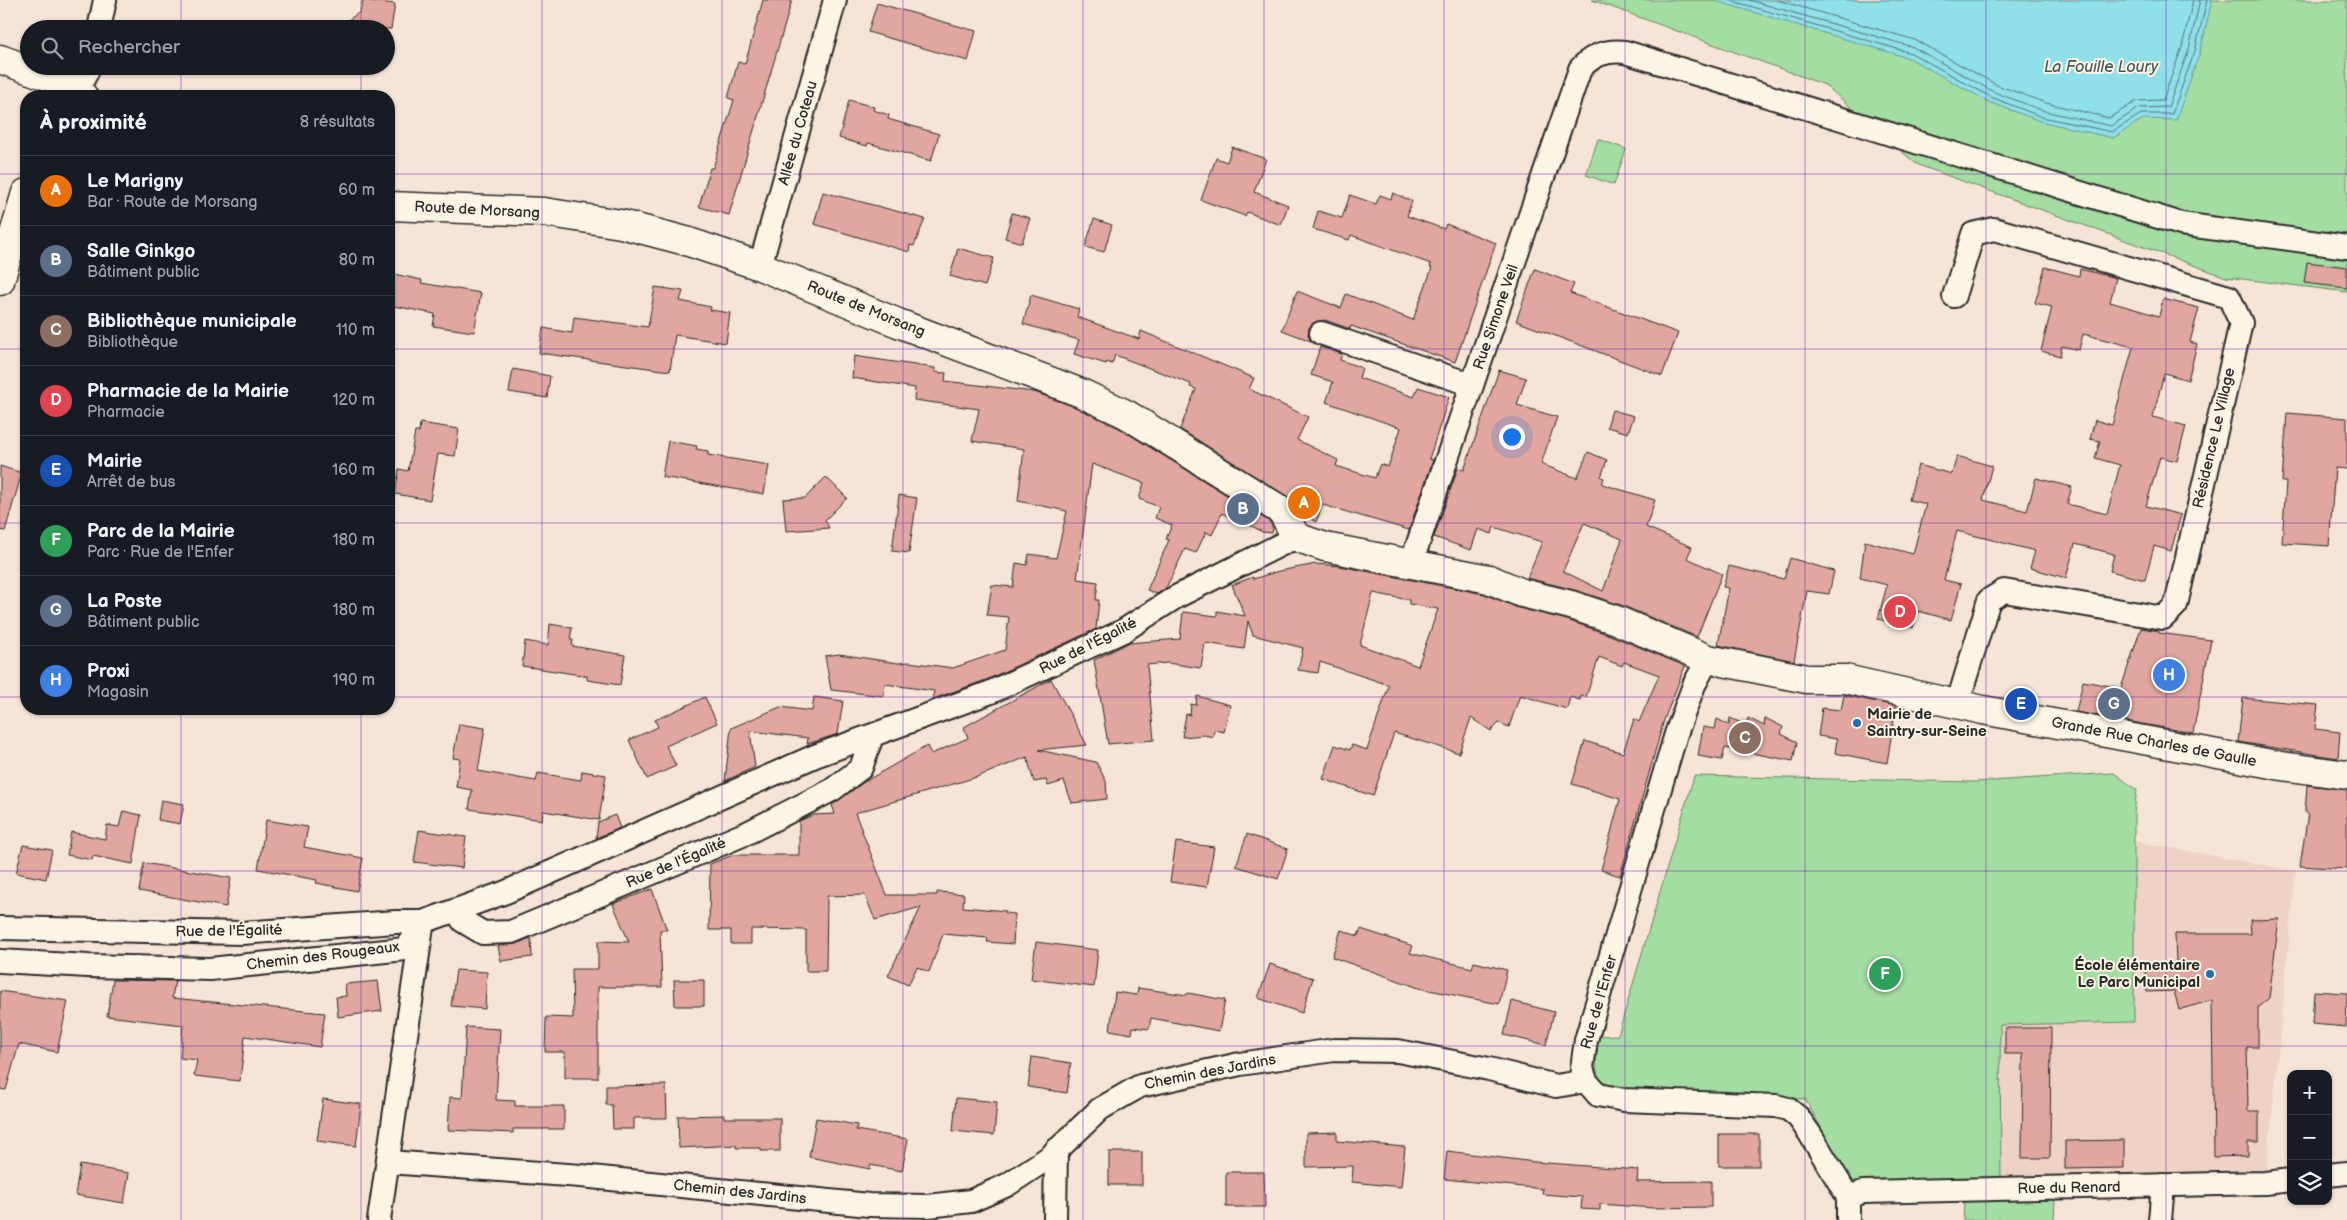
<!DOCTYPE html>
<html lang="fr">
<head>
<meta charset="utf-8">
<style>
  :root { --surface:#171b24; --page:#20242c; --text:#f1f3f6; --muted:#9ea1a6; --line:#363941; --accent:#7c3aed }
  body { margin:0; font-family:"Balsamiq Sans",sans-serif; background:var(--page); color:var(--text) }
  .controls { position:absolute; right:15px; bottom:15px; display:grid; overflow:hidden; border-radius:10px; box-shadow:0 1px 4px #0004 }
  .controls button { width:45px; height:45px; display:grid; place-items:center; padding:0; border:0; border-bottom:1px solid var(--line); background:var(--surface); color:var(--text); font:25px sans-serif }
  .you { position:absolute; left:1511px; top:436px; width:18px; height:18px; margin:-12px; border:4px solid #fff; border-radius:50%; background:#1a73e8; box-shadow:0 0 0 8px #1a73e833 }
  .badge { display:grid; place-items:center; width:32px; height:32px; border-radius:50%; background:var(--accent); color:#fff; font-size:16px; font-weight:700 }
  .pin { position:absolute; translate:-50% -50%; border:2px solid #fff; box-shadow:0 1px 5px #0006 }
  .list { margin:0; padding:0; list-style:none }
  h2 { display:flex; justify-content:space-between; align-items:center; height:65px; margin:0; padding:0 20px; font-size:21px }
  h2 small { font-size:16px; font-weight:400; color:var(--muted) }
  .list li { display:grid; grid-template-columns:32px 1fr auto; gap:15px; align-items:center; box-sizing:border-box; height:70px; padding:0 20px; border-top:1px solid var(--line) }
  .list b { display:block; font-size:19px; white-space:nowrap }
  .list p { margin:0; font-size:16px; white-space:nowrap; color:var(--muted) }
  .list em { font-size:16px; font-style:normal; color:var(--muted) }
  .icon { flex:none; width:28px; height:28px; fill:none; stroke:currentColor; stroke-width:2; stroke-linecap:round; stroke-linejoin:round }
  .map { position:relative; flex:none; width:2347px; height:1220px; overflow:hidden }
  .search { position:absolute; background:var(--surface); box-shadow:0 1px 4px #0004; left:20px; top:20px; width:375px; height:55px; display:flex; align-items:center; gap:12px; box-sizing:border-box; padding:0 18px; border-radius:28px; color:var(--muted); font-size:19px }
  .panel { position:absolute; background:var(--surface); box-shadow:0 1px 4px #0004; left:20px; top:90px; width:375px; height:625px; border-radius:20px }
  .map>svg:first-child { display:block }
</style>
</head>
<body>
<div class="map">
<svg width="2347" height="1220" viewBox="0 0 2347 1220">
  <rect width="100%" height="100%" fill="#f6e5d7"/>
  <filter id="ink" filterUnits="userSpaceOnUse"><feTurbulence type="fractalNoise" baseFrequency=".02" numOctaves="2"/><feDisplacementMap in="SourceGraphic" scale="10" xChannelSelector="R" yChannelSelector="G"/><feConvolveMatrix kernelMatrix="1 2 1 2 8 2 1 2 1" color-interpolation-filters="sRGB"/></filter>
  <g filter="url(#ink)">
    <polygon fill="#efd2c6" points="2134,841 2296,871 2266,1178 2001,1184 2000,1024 2134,1022"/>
    <g fill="#a3dda1" stroke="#678466">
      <polygon points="1592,0 2347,0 2347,292 2226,277 1921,166 1915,163 1825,85"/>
      <polygon points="1598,139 1626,149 1614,185 1586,175"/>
      <path d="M2114 773 2137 790 2134 813V1022L2000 1025 2001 1184 1853 1185 1805 1099 1631 1093C1591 1082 1594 1074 1599 1036L1618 1035 1694 776 1975 782Z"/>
      <polygon points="2055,1200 2054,1220 1963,1220 1964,1201"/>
    </g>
    <polygon fill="#8fe0e8" stroke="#67989c" points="1712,0 2212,0 2200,52 2176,120 2143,119 2113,138 2040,121 1989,102 1909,58"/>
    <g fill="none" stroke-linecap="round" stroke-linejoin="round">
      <g stroke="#537377" stroke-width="1">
        <polyline points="1729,0 1911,53 1991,97 2042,117 2112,132 2141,114 2172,114 2195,51 2207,0"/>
        <polyline points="1749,0 1913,47 1994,92 2044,111 2111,126 2139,108 2168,107 2189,49 2200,0"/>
        <polyline points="1777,0 1915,40 1997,85 2046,103 2109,118 2137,101 2163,100 2182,47 2193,0"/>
      </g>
    </g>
    <g fill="#e0a69f" stroke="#2b2b2b" fill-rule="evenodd">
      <polygon points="363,0 395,4 391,29 335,29 360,12"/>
      <polygon points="763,0 792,0 729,215 699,207 710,168 713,168 734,100 728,98 738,62 745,64"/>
      <polygon points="877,3 976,31 968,61 868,32"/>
      <polygon points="849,100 874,107 873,110 889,115 888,119 939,134 931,161 868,143 867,146 839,138"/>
      <polygon points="1232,147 1266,159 1254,192 1288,205 1281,225 1247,212 1245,216 1201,200 1216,158 1227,162"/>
      <polygon points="823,192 881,207 925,219 914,246 910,245 909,252 814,224"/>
      <polygon points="1393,193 1412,201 1407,216 1444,229 1446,224 1496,243 1455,362 1351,326 1350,329 1325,320 1313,323 1309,328 1308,335 1311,341 1282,330 1297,291 1341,308 1346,294 1413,320 1432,268 1430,267 1431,264 1351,235 1349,240 1313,229 1318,211 1342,218 1350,195 1376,204 1380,195 1391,199"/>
      <polygon points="1012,213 1030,218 1022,243 1005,238"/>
      <polygon points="1094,219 1112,225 1104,252 1085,247"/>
      <polygon points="958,248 994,258 985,286 950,276"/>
      <polygon points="2307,262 2347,267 2347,288 2304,283"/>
      <polygon points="2045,267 2079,276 2080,269 2116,278 2110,302 2159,316 2163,299 2199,308 2190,342 2197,344 2188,380 2164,373 2153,417 2186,426 2177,461 2160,457 2146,506 2181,515 2171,551 2154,546 2145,580 2110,571 2114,554 2075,544 2066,578 2030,568 2035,551 1957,531 1944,580 1961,584 1951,620 1918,611 1913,628 1878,619 1887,585 1860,578 1865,541 1913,554 1926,504 1909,500 1918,465 1952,474 1957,456 1992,466 1983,500 2027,511 2036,478 2072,487 2067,504 2107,514 2120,465 2095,458 2100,441 2090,439 2095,420 2112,425 2133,347 2083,334 2079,350 2062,346 2060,356 2041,351 2052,307 2035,303"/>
      <polygon points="1535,269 1574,284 1570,293 1678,333 1662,376 1516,321"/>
      <polygon points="389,273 422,280 421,283 481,293 474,332 433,326 435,314 389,305"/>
      <polygon points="655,287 683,291 680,301 711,307 710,310 730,313 726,343 675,335 670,371 539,353 543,328 572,333 574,317 648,327"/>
      <polygon points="1031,295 1079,309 1077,317 1139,339 1141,331 1254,378 1249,389 1308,417 1297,440 1338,460 1336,466 1375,478 1380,464 1388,467 1401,428 1326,402 1333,382 1311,375 1320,347 1342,354 1340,360 1362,368 1359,378 1414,397 1418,387 1449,397 1429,459 1433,460 1409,530 1323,505 1316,522 1301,513 1290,498 1180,429 1196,389 1190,387 1191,384 1115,355 1112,364 1107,362 1106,364 1074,354 1079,340 1023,324"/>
      <polygon points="854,356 935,368 935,372 946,373 945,381 1034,392 1075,407 1119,428 1270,522 1273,528 1272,533 1262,532 1238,518 1236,521 1222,513 1212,535 1206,532 1196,553 1185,549 1166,588 1157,594 1147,590 1169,540 1166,539 1172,525 1155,518 1159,507 1139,499 1144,483 1092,464 1077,579 1098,582 1096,600 1099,600 1096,629 986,680 933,699 934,691 885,684 884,696 831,690 825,656 839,654 898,663 909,662 953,668 1005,650 1009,617 987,615 992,585 1013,587 1016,563 1027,565 1029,554 1056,558 1067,511 1018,501 1024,449 972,441 979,409 914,400 915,388 852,378"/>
      <polygon points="513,369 550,376 547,398 509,392"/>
      <path d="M1499 370 1526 378 1517 405 1557 417 1541 464 1577 478 1588 452 1607 460 1601 477 1604 478 1602 484 1655 500 1646 527 1692 547 1687 558 1722 574 1697 637 1621 605 1575 590 1527 578 1542 542 1494 527 1492 534 1478 529 1471 550 1434 537 1458 468 1464 470ZM1584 523 1622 539 1603 591 1563 571Z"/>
      <polygon points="1612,410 1634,416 1628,433 1607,427"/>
      <polygon points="2287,413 2347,418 2347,469 2335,468 2329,546 2282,543 2286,482 2282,482"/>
      <polygon points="420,423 459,429 455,456 438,454 430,500 395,494 399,469 408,471 415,432 419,432"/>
      <polygon points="668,441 697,446 696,449 708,451 708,455 769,465 764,494 662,477"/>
      <polygon points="0,466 22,473 5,531 0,530"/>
      <polygon points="826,477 847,498 825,520 829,528 786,531 783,499 805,498"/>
      <polygon points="899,495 917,498 909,553 892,551"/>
      <polygon points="1790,558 1834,571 1829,594 1807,591 1794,661 1718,645 1729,588 1723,587 1729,566 1784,579"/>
      <path d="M1316 564 1339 566 1484 594 1518 608 1567 620 1610 635 1685 666 1664 720 1620 876 1601 870 1620 799 1572 784 1585 741 1623 753 1634 719 1639 722 1659 675 1624 662 1622 666 1599 657 1586 697 1581 696 1580 700 1570 697 1567 709 1520 695 1509 727 1499 723 1491 731 1471 718 1459 753 1394 733 1373 796 1323 779 1335 745 1350 750 1352 745 1367 750 1389 685 1320 662 1318 673 1298 670 1303 648 1253 635 1248 621 1244 649 1205 643 1201 668 1167 663 1147 665 1154 740 1108 744 1094 660 1128 643 1180 639 1183 612 1217 616V611L1245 616 1232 585 1253 577V579L1279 571ZM1373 593 1409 600V604L1438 609 1418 666 1360 645Z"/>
      <polygon points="550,624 572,628 570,640 573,640 572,646 625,655 620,685 587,680 587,676 522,666 525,641 548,645"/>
      <polygon points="2141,628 2159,631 2159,633 2211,640 2193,733 2076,712 2083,681 2121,688"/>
      <polygon points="1051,679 1087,745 1038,750 1096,762 1106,781 1107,799 1072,803 1064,781 1048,786 1046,780 1034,782 1027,757 977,777 855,813 887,895 937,895 937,892 964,894 963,907 1006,911 1005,913 1015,914 1013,944 987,942 988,938 943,934 929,972 917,967 908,985 888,976 921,907 875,920 865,895 827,896 826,971 806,971 806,930 751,929 751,944 731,944 731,930 709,930 710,864 733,855 799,855 799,821 813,815 835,814 832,805 864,782 927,746 931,754 968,738 964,727"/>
      <polygon points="1844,695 1896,706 1887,763 1835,753 1837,739 1818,736 1822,708 1841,710"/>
      <polygon points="1197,696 1230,705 1224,732 1214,730 1213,737 1204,735 1182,737 1186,714 1190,715 1191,704 1196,705"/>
      <polygon points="705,697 717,723 666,746 676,766 647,779 629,740 658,727 655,720"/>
      <polygon points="814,697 843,701 838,734 807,744 808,738 750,731 755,767 725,781 731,728 780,707 812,711"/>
      <polygon points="2243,698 2318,705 2315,729 2340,732 2338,758 2238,742"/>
      <polygon points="1730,718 1746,725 1748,718 1764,726 1765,718 1783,727 1781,734 1797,742 1793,761 1725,748 1722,760 1698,756 1703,727 1715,729 1717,719 1729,725"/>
      <polygon points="459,724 485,728 478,771 536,781 538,773 581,780 582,771 606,775 599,820 543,811 542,820 469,809 472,790 456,787 460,759 453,758"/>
      <polygon points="2307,785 2347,790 2347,869 2300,866 2308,813 2305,812"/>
      <polygon points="161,800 184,804 180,824 158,820"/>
      <polygon points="123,811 141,815 133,864 93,856 92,860 67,855 71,832 105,839 107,825 119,827"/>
      <polygon points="615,815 620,828 596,838 598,822"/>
      <polygon points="266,820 308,827 304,847 363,858 357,891 316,883 317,880 258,869"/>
      <polygon points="419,830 466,837 462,868 414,862"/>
      <polygon points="1247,834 1288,849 1278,879 1236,866"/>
      <polygon points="1176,842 1214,847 1207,887 1170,882"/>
      <polygon points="23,845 52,850 46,879 16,873"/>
      <polygon points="144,863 231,878 226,907 139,891"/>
      <polygon points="652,889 667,930 660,930 662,987 598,987 598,1078 565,1078 565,1052 545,1052 546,1017 573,1018 572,969 598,969 598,941 629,942 613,904"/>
      <polygon points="2279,919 2269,998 2258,1007 2258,1047 2247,1047 2248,1111 2259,1111 2259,1142 2248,1142 2248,1156 2214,1157 2212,1000 2179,1010 2174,991 2146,992 2145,963 2176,963 2175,934 2251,934 2250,920"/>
      <polygon points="1361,929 1413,946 1410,953 1472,968 1474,962 1507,970 1499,1004 1419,988 1332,957 1341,930 1358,936"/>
      <polygon points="531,938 532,957 501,961 498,946 516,944"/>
      <polygon points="1036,942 1098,950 1094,987 1031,979"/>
      <polygon points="1270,964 1313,978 1302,1013 1258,998"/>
      <polygon points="456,970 487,972 485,1009 451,1006"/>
      <polygon points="113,980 175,981 172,998 325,1013 320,1047 245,1036 240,1081 194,1076 197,1060 180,1058 183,1025 107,1016"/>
      <polygon points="674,980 704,980 704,1006 675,1006"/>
      <polygon points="378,981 382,1011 338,1017 336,997 346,996 345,984"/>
      <polygon points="1138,988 1187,995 1188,993 1225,1000 1219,1031 1151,1018 1149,1029 1133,1027 1132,1034 1110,1030 1115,992 1137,995"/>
      <polygon points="0,991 68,1001 57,1052 19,1044 6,1090 0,1089"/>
      <polygon points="2314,991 2347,993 2346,1027 2312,1024"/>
      <polygon points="1512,1001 1554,1012 1546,1045 1504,1035"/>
      <polygon points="466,1027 500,1029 496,1100 515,1101 515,1106 564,1106 564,1129 513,1129 513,1133 448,1130 450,1097 462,1098"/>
      <polygon points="2005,1028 2051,1028 2050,1158 2022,1158 2023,1054 2005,1054"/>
      <polygon points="1032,1057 1071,1063 1067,1093 1028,1087"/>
      <polygon points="666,1085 667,1118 634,1118 634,1129 613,1129 612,1105 606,1105 606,1086"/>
      <polygon points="956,1098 997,1102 994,1135 953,1131"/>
      <polygon points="323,1099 361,1104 356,1146 317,1141"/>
      <polygon points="724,1115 724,1118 780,1118 780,1151 761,1151 761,1148 736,1148 736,1145 679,1148 678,1116"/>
      <polygon points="816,1118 857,1125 856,1130 908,1139 902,1171 870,1165 870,1169 809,1157"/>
      <polygon points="1337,1132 1337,1141 1405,1147 1401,1187 1352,1182 1353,1166 1306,1167 1306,1133"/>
      <rect x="1719" y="1134" width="40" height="32"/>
      <polygon points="2124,1140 2124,1168 2065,1169 2065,1141"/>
      <polygon points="1447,1151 1535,1162 1638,1170 1637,1182 1711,1181 1711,1207 1653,1208 1600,1204 1600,1210 1581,1209 1582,1197 1542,1194 1543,1189 1444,1179"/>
      <rect x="1109" y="1152" width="33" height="33"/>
      <polygon points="80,1165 129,1173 124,1203 75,1195"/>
      <polygon points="1226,1172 1264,1172 1265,1207 1226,1207"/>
    </g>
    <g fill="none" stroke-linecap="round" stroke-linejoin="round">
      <g stroke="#2b2b2b" stroke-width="26">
        <g id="street">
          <polyline points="99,29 105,0"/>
          <polyline points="76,93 90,66"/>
          <polyline points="760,266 835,0"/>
          <polyline points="1954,296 1973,234 1994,229 2229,297 2241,323 2176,605 2163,618 2004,591 1989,600 1961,692 1960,705"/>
          <polyline points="1321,333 1472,385"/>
          <path d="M1411 564 1580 69C1592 55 1606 50 1625 52L2181 224 2347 247"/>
          <polyline points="1708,659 1694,685 1676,734 1586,1040 1582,1068 1586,1081 1598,1095 1624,1100 1776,1106 1788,1109 1798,1117 1810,1134 1848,1197 1848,1220"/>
          <polyline points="456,910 463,921 483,933 511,932 645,876 747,833 832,790 861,768 872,736"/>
          <polyline points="0,928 242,933 396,922 423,922 506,892 815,756 991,692 1123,631 1176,597 1296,537"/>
          <polyline points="0,961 88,966 210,969 405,949 423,922"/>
          <polyline points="388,1162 581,1176 869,1205 928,1206 971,1201 1007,1185 1051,1156 1100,1109 1140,1086 1240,1064 1334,1050 1398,1051 1489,1069 1556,1086 1586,1081"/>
          <polyline points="2328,1175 2347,1173"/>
          <polyline points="1848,1197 1863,1192 2265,1183 2291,1180"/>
          <polyline points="379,1220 422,927"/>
          <polyline points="1055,1220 1056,1150"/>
          <polyline points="2160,1220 2163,1185"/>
        </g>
      </g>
      <g stroke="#2b2b2b" stroke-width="31">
        <g id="secondary">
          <polyline points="0,59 58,80 83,96"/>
          <polyline points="389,206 544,212 621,224 686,241 760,266 898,323 1081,393 1126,414 1282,511 1296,537 1325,547 1489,579 1522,593 1571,605 1616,620 1708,659 1807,679 1845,679 1983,710 2282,766 2347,775"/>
          <polyline points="0,281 26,193"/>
        </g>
      </g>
      <use href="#street" stroke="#fcf5e5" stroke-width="22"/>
      <use href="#secondary" stroke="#fcf5e5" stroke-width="28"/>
    </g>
  </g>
  <path fill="none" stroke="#7b2cbf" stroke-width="1" stroke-opacity="0.55" d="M181 0V29M361 0V29M542 0V1220M722 0V1220M903 0V1220M1083 0V1220M1264 0V1220M1444 0V1220M1625 0V1220M1805 0V1220M1986 0V1220M2166 0V1220M181 66V96M361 66V96M0 174H26M389 174H2347M0 349H26M389 349H2347M0 523H26M389 523H2347M0 697H26M389 697H2347M181 709V1220M361 709V1220M0 871H2347M0 1046H2347"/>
  <g fill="#1f6fb2" stroke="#fcf5e5" stroke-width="2">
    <circle cx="1857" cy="723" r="5"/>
    <circle cx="2210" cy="974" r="5"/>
  </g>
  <g text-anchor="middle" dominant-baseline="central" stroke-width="4" stroke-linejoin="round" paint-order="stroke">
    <g font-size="15" fill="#2b2b2b" stroke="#fcf5e5">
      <text transform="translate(798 133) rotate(-74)">Allée du Coteau</text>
      <text transform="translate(477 210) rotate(3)">Route de Morsang</text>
      <text transform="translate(866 309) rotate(22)">Route de Morsang</text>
      <text transform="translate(1496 317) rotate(-71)">Rue Simone Veil</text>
      <text transform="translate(2214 438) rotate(-77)">Résidence Le Village</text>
      <text transform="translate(1088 646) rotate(-27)">Rue de l'Égalité</text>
      <text transform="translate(2154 742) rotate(11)">Grande Rue Charles de Gaulle</text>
      <text transform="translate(676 863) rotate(-23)">Rue de l'Égalité</text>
      <text transform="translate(229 931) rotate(-1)">Rue de l'Égalité</text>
      <text transform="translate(323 956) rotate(-7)">Chemin des Rougeaux</text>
      <text transform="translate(1599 1002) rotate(-74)">Rue de l'Enfer</text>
      <text transform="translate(1210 1072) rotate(-11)">Chemin des Jardins</text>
      <text transform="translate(2069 1188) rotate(-1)">Rue du Renard</text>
      <text transform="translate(740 1192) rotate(6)">Chemin des Jardins</text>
    </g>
    <g font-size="15" font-weight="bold" fill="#2b2b2b" stroke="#fcf5e5" text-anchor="start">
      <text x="1867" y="714">Mairie de<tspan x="1867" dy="17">Saintry-sur-Seine</tspan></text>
      <text x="2200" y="965" text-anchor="end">École élémentaire<tspan x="2200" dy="17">Le Parc Municipal</tspan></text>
    </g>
    <g font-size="16" font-style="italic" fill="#44585a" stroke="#fcf5e5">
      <text x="2101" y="67">La Fouille Loury</text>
    </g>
  </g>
</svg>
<div class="controls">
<button>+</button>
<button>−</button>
<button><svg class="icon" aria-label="layers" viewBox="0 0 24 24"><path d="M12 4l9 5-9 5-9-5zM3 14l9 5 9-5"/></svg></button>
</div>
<div class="you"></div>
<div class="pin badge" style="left:1304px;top:503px;background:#e8710a">A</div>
<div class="pin badge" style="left:1243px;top:509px;background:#5c6f8a">B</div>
<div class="pin badge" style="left:1745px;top:738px;background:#8d6e63">C</div>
<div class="pin badge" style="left:1900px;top:612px;background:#e0444e">D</div>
<div class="pin badge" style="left:2021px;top:704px;background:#1a4fb4">E</div>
<div class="pin badge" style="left:1885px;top:974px;background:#2e9e5b">F</div>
<div class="pin badge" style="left:2114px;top:704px;background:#5c6f8a">G</div>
<div class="pin badge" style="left:2169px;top:675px;background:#3f7fe0">H</div>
<div class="search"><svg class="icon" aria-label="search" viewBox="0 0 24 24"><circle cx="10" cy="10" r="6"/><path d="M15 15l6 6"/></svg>Rechercher</div>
<section class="panel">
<h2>À proximité<small>8 résultats</small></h2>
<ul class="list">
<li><span class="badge" style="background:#e8710a">A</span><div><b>Le Marigny</b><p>Bar · Route de Morsang</p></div><em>60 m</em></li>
<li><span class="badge" style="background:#5c6f8a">B</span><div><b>Salle Ginkgo</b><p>Bâtiment public</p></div><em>80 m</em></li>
<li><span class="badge" style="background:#8d6e63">C</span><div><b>Bibliothèque municipale</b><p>Bibliothèque</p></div><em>110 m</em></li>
<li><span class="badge" style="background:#e0444e">D</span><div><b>Pharmacie de la Mairie</b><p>Pharmacie</p></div><em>120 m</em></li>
<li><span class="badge" style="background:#1a4fb4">E</span><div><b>Mairie</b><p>Arrêt de bus</p></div><em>160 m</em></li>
<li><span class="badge" style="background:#2e9e5b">F</span><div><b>Parc de la Mairie</b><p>Parc · Rue de l'Enfer</p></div><em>180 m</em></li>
<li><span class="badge" style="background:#5c6f8a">G</span><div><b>La Poste</b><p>Bâtiment public</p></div><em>180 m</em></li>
<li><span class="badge" style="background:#3f7fe0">H</span><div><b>Proxi</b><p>Magasin</p></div><em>190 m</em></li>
</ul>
</section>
</div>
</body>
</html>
